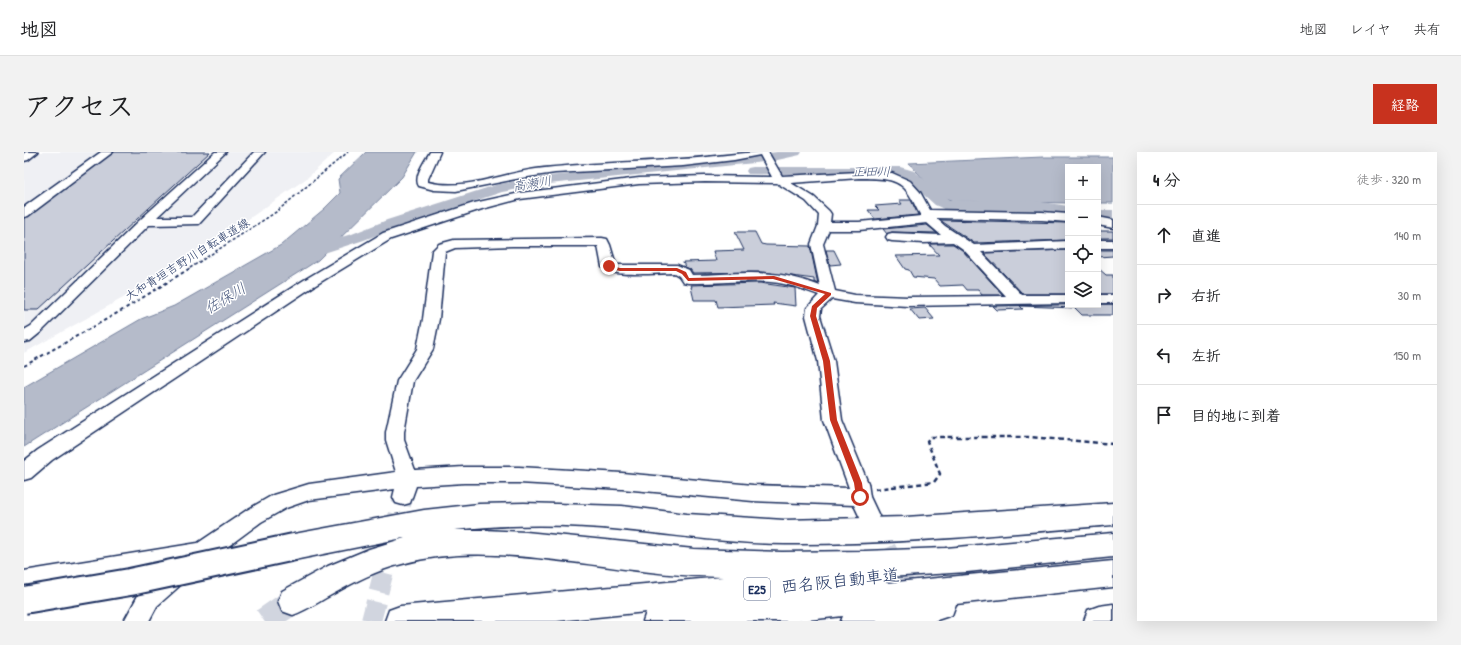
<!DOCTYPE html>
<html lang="ja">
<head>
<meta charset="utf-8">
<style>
  :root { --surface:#fff; --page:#f2f2f2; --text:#202124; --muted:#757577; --line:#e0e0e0; --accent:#c8321e }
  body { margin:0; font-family:"Patrick Hand","Klee One",sans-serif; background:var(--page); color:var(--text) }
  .controls { position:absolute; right:12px; top:12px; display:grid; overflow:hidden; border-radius:0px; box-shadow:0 4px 16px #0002 }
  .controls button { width:36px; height:36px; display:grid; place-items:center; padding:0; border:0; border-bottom:1px solid var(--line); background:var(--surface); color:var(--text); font:20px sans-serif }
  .stop { position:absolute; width:12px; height:12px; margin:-9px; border:3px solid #c8321e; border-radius:50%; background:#fff }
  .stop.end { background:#c8321e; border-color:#fff; box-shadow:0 1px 4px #0008 }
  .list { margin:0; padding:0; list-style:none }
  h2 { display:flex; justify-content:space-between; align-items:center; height:52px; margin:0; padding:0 16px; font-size:17px }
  h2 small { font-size:13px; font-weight:400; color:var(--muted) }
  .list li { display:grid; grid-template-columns:26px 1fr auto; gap:12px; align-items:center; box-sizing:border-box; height:60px; padding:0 16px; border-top:1px solid var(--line) }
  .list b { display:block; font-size:15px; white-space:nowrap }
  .list em { font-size:13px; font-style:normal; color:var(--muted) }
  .icon { flex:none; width:22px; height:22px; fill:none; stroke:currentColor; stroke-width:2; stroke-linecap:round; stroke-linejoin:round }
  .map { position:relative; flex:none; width:1089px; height:469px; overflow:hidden; border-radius:0px }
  header { display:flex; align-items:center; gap:24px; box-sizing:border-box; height:56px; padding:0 20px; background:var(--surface); border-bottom:1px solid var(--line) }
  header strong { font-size:19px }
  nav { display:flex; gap:22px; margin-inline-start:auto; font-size:14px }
  .intro { display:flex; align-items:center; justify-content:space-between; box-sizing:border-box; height:96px; padding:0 24px }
  h1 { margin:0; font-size:28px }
  .button { padding:10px 18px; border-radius:0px; background:var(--accent); color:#fff; font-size:14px; font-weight:700 }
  main { display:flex; gap:24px; padding:0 24px }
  aside { flex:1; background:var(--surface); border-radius:0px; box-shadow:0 4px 16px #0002 }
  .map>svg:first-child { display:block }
</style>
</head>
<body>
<header>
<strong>地図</strong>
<nav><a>地図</a><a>レイヤ</a><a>共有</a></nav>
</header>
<div class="intro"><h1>アクセス</h1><a class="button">経路</a></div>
<main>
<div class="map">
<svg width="1089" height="469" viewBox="0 0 1089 469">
  <rect width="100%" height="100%" fill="#fff"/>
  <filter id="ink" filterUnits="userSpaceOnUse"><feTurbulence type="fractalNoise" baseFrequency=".025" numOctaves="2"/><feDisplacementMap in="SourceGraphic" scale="8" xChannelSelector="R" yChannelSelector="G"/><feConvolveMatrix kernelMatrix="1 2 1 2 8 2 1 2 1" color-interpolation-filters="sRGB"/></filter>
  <g filter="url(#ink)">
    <polygon fill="#eff0f4" points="0,0 312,0 283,26 216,73 126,131 0,201"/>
    <g fill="#b5bbca" stroke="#77839f">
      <polygon points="342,0 393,0 378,25 294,108 0,295 0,235 117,167 150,154 257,93 300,57 316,41 314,27"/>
      <polygon points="1019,5 1089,5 1089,51 1074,51 1074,15 1044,15 1044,51 929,49 913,43 885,11"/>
    </g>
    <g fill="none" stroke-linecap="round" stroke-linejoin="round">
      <g fill="#b5bbca" fill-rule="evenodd">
        <polygon points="753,0 778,0 776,3 749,9 525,32 478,40 375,74 340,88 291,104 285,105 279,104 276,100 279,96 328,82 363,68 475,32 525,24 661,11"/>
        <polygon points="729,15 876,15 890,19 925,48 1011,49 1044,54 1044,64 1011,59 922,58 911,53 880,25 875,23 724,22 722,19 724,16"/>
        <rect x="1074" y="58" width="15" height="10"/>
      </g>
    </g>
    <g fill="#caceda" stroke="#1b2f5e">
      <polygon points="90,0 186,0 14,158 0,158 0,67"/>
      <polygon points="875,48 887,48 894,63 851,67 844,58 855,58 851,54 878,52"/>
      <polygon points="916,68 1044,71 1044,88 950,91"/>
      <polygon points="903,73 913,81 868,80 863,82 859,77"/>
      <rect x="1074" y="79" width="15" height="7"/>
      <polygon points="711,80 731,80 737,92 742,93 786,94 794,132 790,130 790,127 738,120 669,121 666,117 661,115 659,110 692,109 689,99 720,98"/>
      <polygon points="905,92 929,92 938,98 979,143 958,143 954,138 943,138 939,133 916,134 910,127 889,125 885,118 881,117 872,104 915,103"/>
      <polygon points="802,98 810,98 817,112 806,113"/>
      <polygon points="1044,98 1044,142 999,142 960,101"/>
      <polygon points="1074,98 1089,98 1089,104 1074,105"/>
      <polygon points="1074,116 1082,123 1089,123 1089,142 1074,142"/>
      <polygon points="736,131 771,136 772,154 749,151 750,153 694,155 692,148 670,148 667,135 668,135 667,133"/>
      <polygon points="1089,152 1089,163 1058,163 1051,156 996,154 999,157 973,158 969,154"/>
      <polygon points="901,156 910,167 895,168 886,157"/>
    </g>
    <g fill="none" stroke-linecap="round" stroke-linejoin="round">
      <g stroke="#d1d5df" stroke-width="20" stroke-dasharray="20 10" stroke-linecap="butt">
        <polyline points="848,370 900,469"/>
        <polyline points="347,469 379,345"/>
      </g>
      <polyline stroke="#d1d5df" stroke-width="26" stroke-dasharray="26 14" stroke-linecap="butt" points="240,469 269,449"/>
      <g stroke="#1b2f5e" stroke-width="3">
        <g id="minor">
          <polygon points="2,0 14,0 4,8 0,9 0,1"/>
          <polygon points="77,0 89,0 4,64 0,65 0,55"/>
          <polygon points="191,0 202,0 133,65 168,65 230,0 241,0 175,72 125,73 17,180 6,189 0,190 0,178 7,174 118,66"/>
          <path d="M406 0H416L404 27V30C440 39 476 22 512 17 560 11 608 11 657 7 686 6 715 0 744 0L758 24 835 20 868 21 886 29 896 40 906 58 1018 60 1044 62V70L1018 68 912 66 921 74 950 93 1044 89V97L957 100 998 143H1044V151L884 154 831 151 808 147 797 157 796 164 810 209 818 268 844 331 846 345 855 364 852 370 845 373 838 370 830 353 729 349 598 337 495 331H440L392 334 386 351 379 353 372 351 369 345 371 337 285 348 262 356 237 370 187 407 155 414 160 416 163 423 160 430 133 454 125 469H100L117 438 144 416 0 441V419L174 391 223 358 249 343 285 332 372 320 362 288V280L373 229 393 197 399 167 408 99 415 92 430 88 578 86 583 87 586 93 592 113H653L665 118 668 123C695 123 722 119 748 122 765 123 780 128 796 134L787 92 794 74 795 63 782 49 753 31 681 30 615 32 496 47 458 57 367 87 290 134 28 308 7 326 0 328V309L14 298 280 128 359 81 450 51 496 41 615 26 681 24 748 25 736 3 710 8 659 14 531 21 497 26 432 39 410 38 395 34C389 25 401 9 406 0ZM835 26C854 27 874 24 885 42 890 49 892 57 897 64L835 70H806L807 62 805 59 790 45 767 31ZM903 71 917 83 868 81 864 82 862 85 864 88 868 89 899 91 929 90 939 97 982 144 884 145 831 143 811 139 799 92 805 78H835ZM489 94H574L578 115C585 126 636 121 650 121L655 124 659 130 664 131C696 132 729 126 760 132 772 134 784 139 795 143L783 156 782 164 794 209 800 268 825 336 729 333 598 321 495 315H440L391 318 380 288V280L389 229 409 197 415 167 421 100 431 96Z"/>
          <polygon points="1074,65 1089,68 1089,76 1074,73"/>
          <rect x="1074" y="88" width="15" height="8"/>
          <rect x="1074" y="143" width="15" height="8"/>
        </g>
      </g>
      <g stroke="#1b2f5e" stroke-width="3">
        <g id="highway">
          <path d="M500 351 598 354 663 362 760 368 882 365 1089 351V373C980 382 871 393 761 392 707 392 653 383 599 378 544 372 485 372 430 378H459L502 380 670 397 758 400 840 399 922 396 1089 381V405L943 420 864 425 862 431 1089 409V435L932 452 928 463 910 469H817L819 464 775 469H619L622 460 533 469H361L365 458 376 454 699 425C659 424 619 420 579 414 513 406 443 394 378 412 353 418 331 430 309 442 296 449 283 458 269 463L258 459 254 449 258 439 304 414 345 397 384 385 270 408 260 404 256 395 260 386 270 382 400 358 455 352Z"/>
          <polygon points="1089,452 1089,469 1060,469 1064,458 1075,454"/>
        </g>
      </g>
      <polyline stroke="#1b2f5e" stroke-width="1.5" stroke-dasharray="3 2" stroke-linecap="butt" points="166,116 252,60 324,0"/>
      <polyline stroke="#1b2f5e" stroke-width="2" stroke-dasharray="3.5 3" stroke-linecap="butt" points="0,214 97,159 168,115"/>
      <polyline stroke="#1b2f5e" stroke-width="2.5" stroke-dasharray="5 3.5" stroke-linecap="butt" points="851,337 910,330 916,322 903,289 906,285 1005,285 1089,292"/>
      <use href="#minor" fill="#fff" fill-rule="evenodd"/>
      <use href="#highway" fill="#fff" fill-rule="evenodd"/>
      <g stroke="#1b2f5e" stroke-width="30" stroke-linecap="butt">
        <polyline id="highway-bridge" points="0,448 106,430 270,395"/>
      </g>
      <use href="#highway-bridge" stroke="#fff" stroke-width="26"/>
    </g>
  </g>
  <polygon fill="#c8321e" points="585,113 596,116 653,116 662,120 665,126 750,124 807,141 807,143 793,156 792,164 806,209 813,268 838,331 840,345 839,347 836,348 832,345 830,331 806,268 799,209 786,164 788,154 801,142 749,127 664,129 658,122 652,119 596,119 583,116 583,114"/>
  <g text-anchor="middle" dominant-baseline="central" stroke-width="3" stroke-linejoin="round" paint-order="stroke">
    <g font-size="12" fill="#1b2f5e" stroke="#fff">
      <text transform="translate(163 107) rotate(-32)">大和青垣吉野川自転車道線</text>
    </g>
    <g font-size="13" font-style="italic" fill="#49597e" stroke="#fff">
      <text x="847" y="19">正田川</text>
      <text transform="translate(508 31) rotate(-9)">高瀬川</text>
    </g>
    <rect fill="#fff" stroke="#5f6d8e" stroke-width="1" x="720" y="426" width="26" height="22" rx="3"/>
    <g font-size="13" font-weight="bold" fill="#1b2f5e">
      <text x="733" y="437">E25</text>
    </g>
    <g font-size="15" font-style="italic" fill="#49597e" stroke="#fff">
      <text transform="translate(201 146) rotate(-31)">佐保川</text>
    </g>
    <g font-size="17" fill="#1b2f5e" stroke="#fff">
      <text transform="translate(816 428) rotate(-6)">西名阪自動車道</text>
    </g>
  </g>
</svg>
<div class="controls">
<button>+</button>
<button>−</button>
<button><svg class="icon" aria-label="locate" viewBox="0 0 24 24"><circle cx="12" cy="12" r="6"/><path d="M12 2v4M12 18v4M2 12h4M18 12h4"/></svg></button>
<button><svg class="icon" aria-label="layers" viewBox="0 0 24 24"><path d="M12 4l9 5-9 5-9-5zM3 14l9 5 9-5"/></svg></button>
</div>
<div class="stop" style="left:836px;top:345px"></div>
<div class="stop end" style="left:585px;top:114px"></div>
</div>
<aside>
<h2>4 分<small>徒歩 · 320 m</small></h2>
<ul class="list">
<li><svg class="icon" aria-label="ahead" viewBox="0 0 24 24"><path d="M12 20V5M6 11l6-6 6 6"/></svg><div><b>直進</b></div><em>140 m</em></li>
<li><svg class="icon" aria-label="right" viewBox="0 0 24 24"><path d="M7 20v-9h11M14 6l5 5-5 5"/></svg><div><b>右折</b></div><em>30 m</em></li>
<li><svg class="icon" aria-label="left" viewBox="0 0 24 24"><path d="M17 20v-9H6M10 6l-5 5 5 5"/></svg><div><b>左折</b></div><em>150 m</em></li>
<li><svg class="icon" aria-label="arrive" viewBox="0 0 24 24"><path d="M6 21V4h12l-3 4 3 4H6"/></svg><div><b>目的地に到着</b></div></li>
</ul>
</aside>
</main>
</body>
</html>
